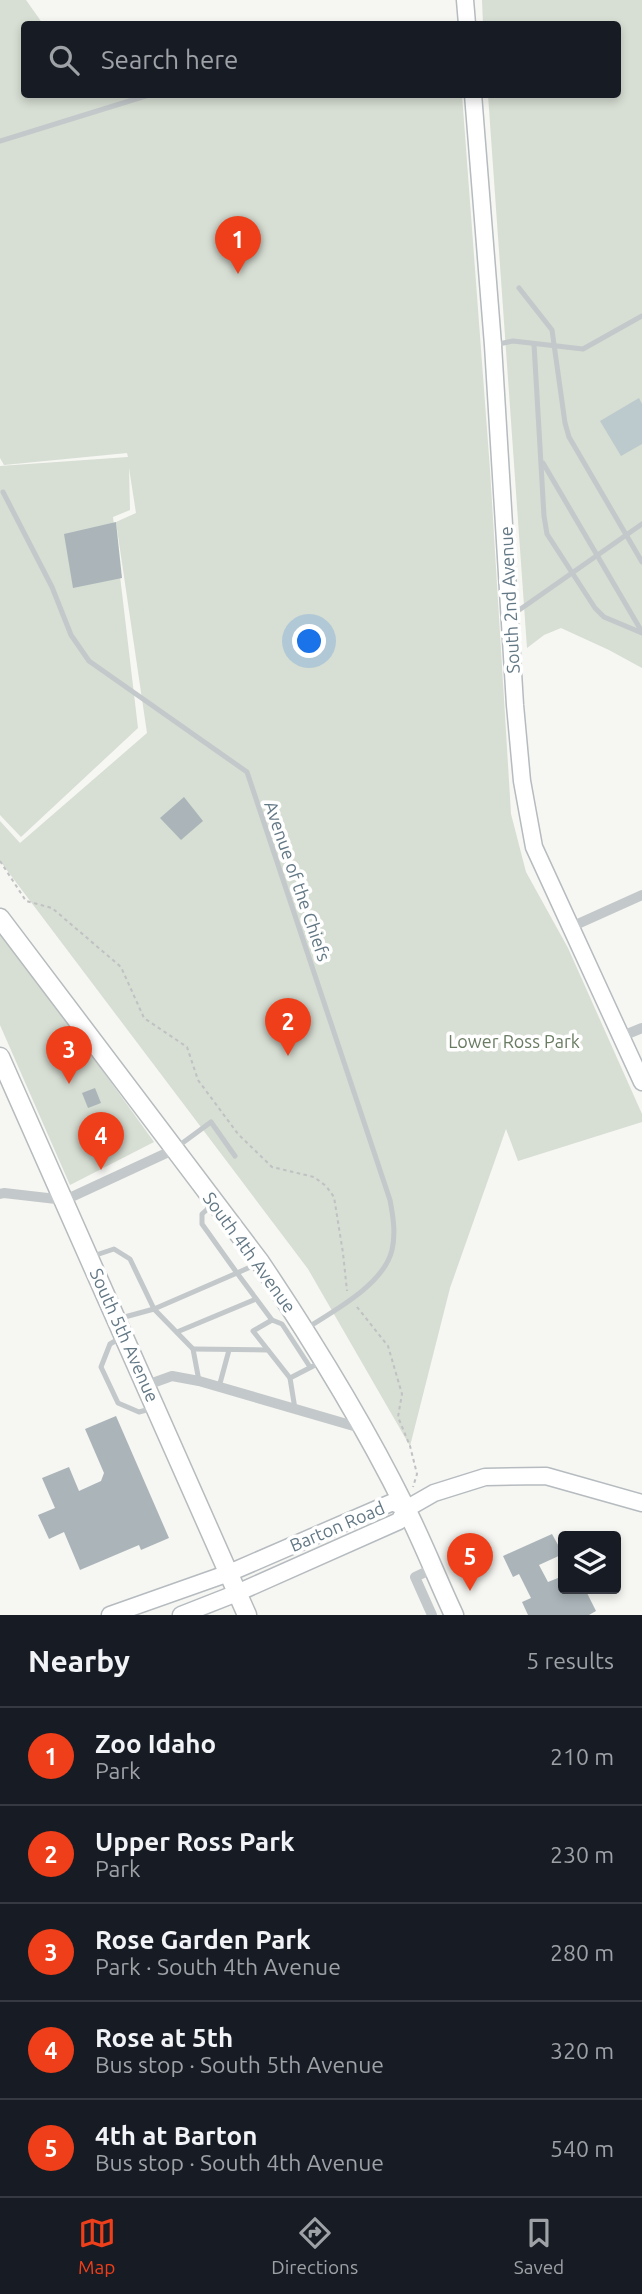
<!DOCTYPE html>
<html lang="en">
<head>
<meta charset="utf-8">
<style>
  :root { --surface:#171b24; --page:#20242c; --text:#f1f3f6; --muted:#9ea1a6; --line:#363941; --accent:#ee3f1a }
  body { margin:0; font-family:Ubuntu,sans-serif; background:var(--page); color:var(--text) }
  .controls { position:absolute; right:21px; bottom:21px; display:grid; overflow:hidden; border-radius:7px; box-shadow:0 4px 10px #0003 }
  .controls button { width:63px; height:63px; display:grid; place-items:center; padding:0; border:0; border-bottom:2px solid var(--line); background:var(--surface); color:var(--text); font:35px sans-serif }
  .you { position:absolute; left:310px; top:642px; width:24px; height:24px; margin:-18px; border:5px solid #fff; border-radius:50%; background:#1a73e8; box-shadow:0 0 0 10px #1a73e833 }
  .badge { display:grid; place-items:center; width:46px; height:46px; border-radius:50%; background:var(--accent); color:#fff; font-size:23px; font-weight:700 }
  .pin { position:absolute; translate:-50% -58px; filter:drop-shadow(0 2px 4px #0008) }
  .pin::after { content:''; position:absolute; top:37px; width:24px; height:21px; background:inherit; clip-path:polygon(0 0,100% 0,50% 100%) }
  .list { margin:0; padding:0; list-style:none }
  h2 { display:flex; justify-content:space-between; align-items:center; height:91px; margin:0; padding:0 28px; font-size:30px }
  h2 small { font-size:23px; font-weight:400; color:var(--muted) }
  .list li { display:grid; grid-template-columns:46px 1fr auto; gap:21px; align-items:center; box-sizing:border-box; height:98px; padding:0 28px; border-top:2px solid var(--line) }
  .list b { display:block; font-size:26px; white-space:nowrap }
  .list p { margin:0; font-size:23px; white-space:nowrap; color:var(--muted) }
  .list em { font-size:23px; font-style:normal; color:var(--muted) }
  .icon { flex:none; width:38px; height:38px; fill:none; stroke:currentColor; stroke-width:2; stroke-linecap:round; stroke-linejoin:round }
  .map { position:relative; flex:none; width:642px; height:1615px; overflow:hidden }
  .search { position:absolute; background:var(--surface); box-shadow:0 4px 10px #0003; left:21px; right:21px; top:21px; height:77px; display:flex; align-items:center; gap:18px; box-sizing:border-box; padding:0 24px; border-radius:7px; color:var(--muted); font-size:26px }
  .sheet { height:581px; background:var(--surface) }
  nav { display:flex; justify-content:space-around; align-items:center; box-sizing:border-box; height:98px; border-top:2px solid var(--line); background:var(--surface); font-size:19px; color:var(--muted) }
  nav a { display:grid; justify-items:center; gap:4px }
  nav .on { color:var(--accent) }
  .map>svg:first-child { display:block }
</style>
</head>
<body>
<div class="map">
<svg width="642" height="1615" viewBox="0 0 642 1615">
  <rect width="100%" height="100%" fill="#f6f6f2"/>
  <g fill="#d7ded3">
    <polygon points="0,0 26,0 43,24 24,24 24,94 462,95 490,470 511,814 526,872 568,948 642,1114 642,1122 518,1161 506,1129 450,1288 410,1446 308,1269 0,861 0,821 20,843 147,733 116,522 136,513 129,468 130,510 113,517 138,728 21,837 0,815 0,466 128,457 127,453 4,465 0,458"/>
    <polygon points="482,0 642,0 642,668 609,650 561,628 544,635 527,648 488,95 618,94 618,24 483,24"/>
    <polygon points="0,928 154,1142 70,1185 0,1025"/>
  </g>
  <polygon fill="#bcc9cd" points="639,398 642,404 642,444 621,456 600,421"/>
  <g fill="#abb5b9">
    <polygon points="116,522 122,578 73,588 64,534"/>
    <polygon points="184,797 203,821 181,840 160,818"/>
    <polygon points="95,1088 101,1103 88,1108 82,1093"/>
    <polygon points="116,1416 169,1538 141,1550 139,1545 80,1570 64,1532 49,1539 38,1515 55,1508 42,1478 69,1467 79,1491 101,1481 104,1473 85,1429"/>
    <polygon points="552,1534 563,1554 539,1565 548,1582 563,1576 563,1589 585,1589 596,1611 589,1615 528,1615 522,1602 531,1598 519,1574 513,1577 503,1556"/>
  </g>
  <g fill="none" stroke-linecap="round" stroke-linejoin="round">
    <g stroke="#b5bbbf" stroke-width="19">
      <g id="secondary">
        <polyline points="465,0 467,24"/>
        <polyline points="473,94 493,345 515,705 522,781 534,847 642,1082"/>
        <polyline points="406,1509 434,1493 485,1477 546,1476 642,1503"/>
        <polyline points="110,1615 229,1573 393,1502 406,1509"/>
        <polyline points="181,1615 237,1593 399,1521 406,1509"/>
      </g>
    </g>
    <g stroke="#b6bbbe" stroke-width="21">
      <g id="primary">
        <path d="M0 918 260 1262C313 1341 363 1422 405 1507 423 1542 437 1579 454 1615"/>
        <polyline points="0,1057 247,1615"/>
      </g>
    </g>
    <g stroke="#bfc1c3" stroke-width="2" stroke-dasharray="3.5 3.5" stroke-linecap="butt">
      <polyline points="0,861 26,901 52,908 121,967 144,1018 187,1047 198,1080 238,1134 272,1167 314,1177 326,1186 334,1197 343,1253 347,1291"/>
      <polyline points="357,1307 388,1346 402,1394 398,1417 410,1446 417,1474 413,1487"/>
    </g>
    <g stroke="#c3c8ca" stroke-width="5">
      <polyline points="0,141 152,94"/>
      <polyline points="519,288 552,330 565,423 569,437 642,562"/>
      <polyline points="534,344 544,516 547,534 595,608 604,617 642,633"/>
      <polyline points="494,345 513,341 583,349 642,316"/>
      <polyline points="543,463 642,632"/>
      <path d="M3 492 52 587 71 635 89 661 247 772 390 1200C393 1216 396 1233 392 1250 384 1284 335 1310 307 1328"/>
      <polyline points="512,615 642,524"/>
      <polyline points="177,1147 211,1122 235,1156"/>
      <polyline points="93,1256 114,1249 130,1259 154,1309 237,1273 202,1224 202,1214 212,1205"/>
      <polyline points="257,1264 237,1273 272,1320"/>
      <polyline points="121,1318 154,1309 193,1349 199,1381"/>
      <polyline points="177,1332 256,1299"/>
      <polyline points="122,1337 110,1344 101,1367 118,1403 139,1412 154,1408"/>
      <polyline points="193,1349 268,1350"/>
      <polyline points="290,1378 321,1362"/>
      <polyline points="219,1387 229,1350"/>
      <polyline points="295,1409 290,1378 253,1331 272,1320 282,1324 310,1367"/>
    </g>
    <g stroke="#c3c8ca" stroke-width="10">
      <polyline points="571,927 642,895"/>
      <polyline points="620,1037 642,1028"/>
      <polyline points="0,1194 4,1193 65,1200 173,1150"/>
      <polyline points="147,1385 172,1376 199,1381 364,1429"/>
      <polyline points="432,1569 415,1577 432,1615"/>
    </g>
    <use href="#secondary" stroke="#fff" stroke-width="16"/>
    <use href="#primary" stroke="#fff" stroke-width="18"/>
  </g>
  <g text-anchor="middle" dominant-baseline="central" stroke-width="7" stroke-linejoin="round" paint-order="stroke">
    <g font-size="18" fill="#637885" stroke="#fff">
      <text transform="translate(509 600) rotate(-93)">South 2nd Avenue</text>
      <text transform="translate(298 881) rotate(71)">Avenue of the Chiefs</text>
      <text transform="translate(250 1252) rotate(54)">South 4th Avenue</text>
      <text transform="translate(125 1335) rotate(66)">South 5th Avenue</text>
      <text transform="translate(337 1526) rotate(-23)">Barton Road</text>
    </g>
    <g font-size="18" fill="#697c62" stroke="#fff">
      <text x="514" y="1041">Lower Ross Park</text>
    </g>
  </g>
</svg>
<div class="controls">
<button><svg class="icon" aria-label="layers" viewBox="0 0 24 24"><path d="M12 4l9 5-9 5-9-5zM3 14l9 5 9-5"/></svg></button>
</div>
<div class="you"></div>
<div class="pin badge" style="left:238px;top:274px">1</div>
<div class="pin badge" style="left:288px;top:1056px">2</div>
<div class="pin badge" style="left:69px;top:1084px">3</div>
<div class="pin badge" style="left:101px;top:1170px">4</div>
<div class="pin badge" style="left:470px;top:1591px">5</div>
<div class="search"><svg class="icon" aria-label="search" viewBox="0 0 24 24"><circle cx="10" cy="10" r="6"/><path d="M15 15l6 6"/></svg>Search here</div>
</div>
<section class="sheet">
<h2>Nearby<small>5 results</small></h2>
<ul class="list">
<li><span class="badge">1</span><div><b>Zoo Idaho</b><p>Park</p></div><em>210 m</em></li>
<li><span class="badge">2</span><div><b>Upper Ross Park</b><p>Park</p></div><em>230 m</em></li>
<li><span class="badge">3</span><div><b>Rose Garden Park</b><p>Park · South 4th Avenue</p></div><em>280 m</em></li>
<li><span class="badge">4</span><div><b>Rose at 5th</b><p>Bus stop · South 5th Avenue</p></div><em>320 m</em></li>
<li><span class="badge">5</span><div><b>4th at Barton</b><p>Bus stop · South 4th Avenue</p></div><em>540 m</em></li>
</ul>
</section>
<nav>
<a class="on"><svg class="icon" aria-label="map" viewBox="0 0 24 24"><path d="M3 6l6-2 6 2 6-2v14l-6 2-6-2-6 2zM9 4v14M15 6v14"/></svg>Map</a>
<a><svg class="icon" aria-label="directions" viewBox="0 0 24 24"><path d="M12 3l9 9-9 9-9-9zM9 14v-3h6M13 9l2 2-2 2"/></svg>Directions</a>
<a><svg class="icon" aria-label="saved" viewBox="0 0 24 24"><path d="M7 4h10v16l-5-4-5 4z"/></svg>Saved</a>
</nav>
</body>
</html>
